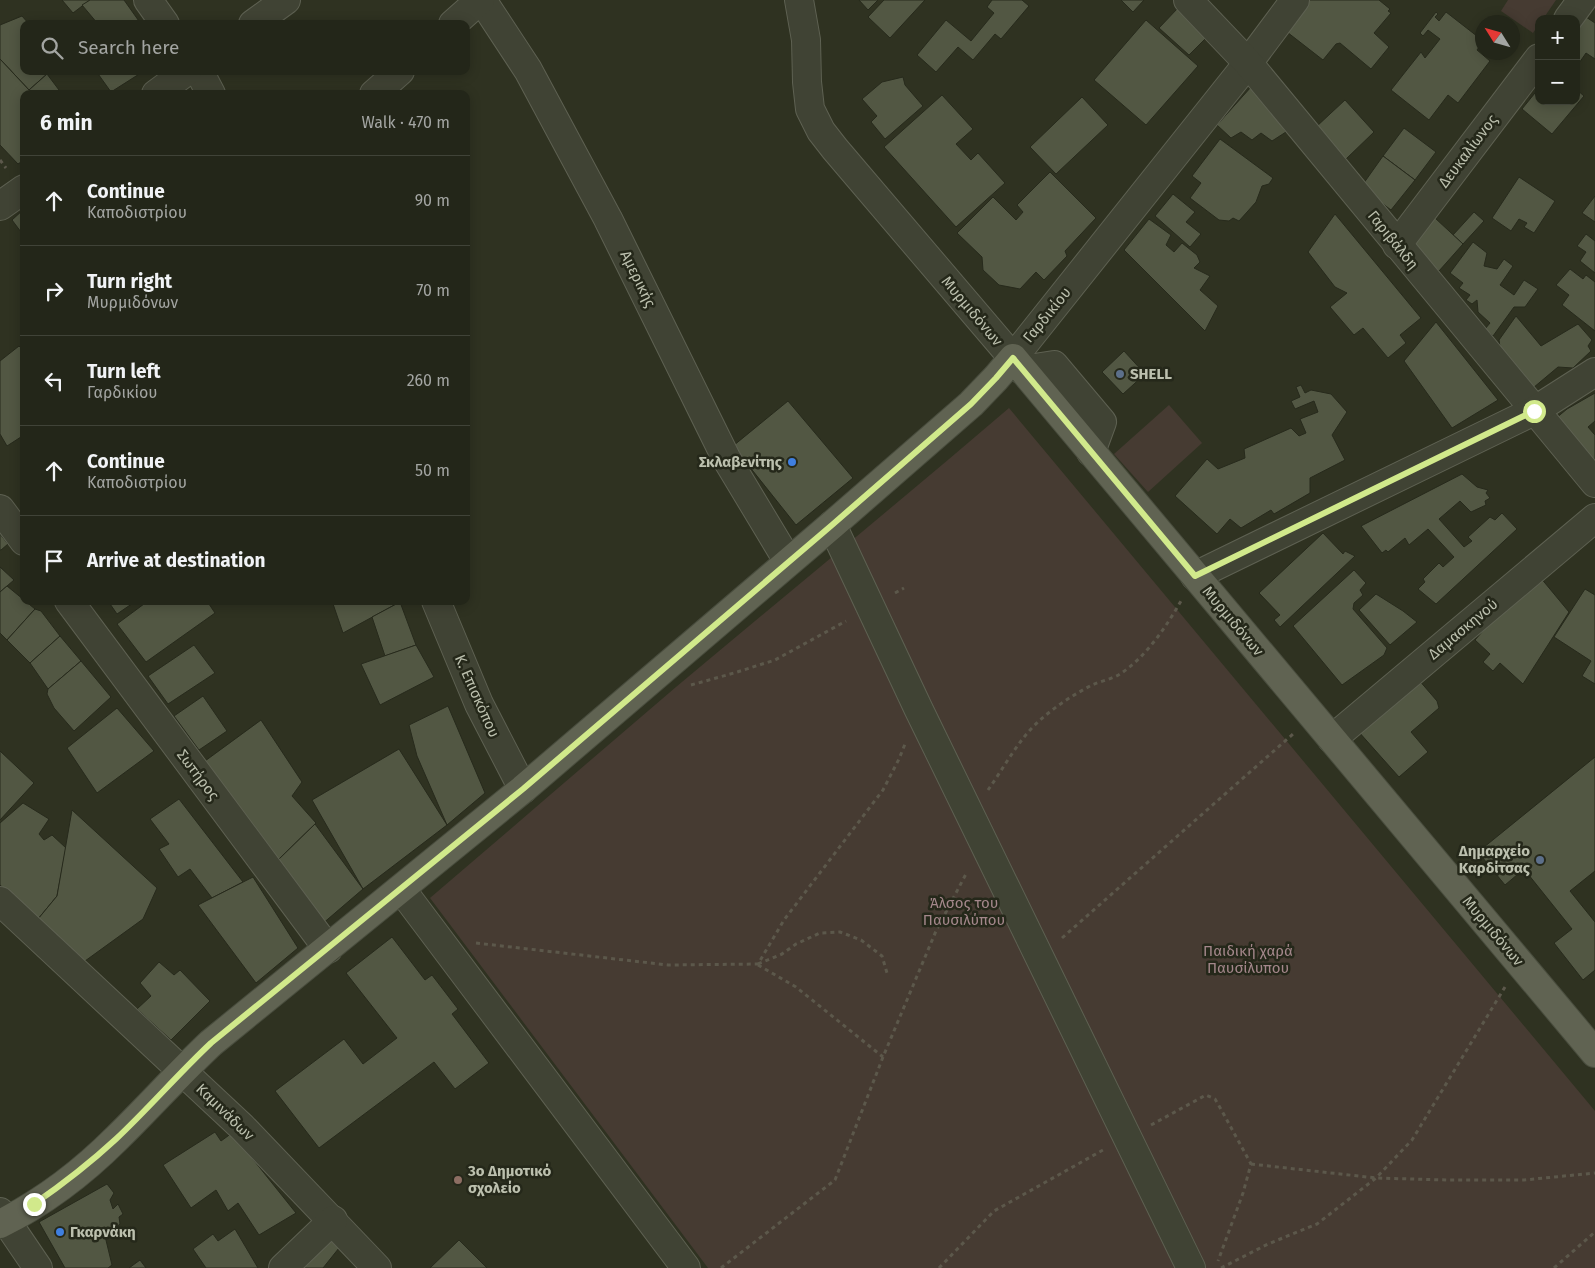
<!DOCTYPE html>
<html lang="en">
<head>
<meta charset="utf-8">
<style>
  :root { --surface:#232619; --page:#2b2e22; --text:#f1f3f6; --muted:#a3a5a2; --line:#404338 }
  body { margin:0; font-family:"Fira Sans",sans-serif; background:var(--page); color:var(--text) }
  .controls { position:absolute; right:15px; top:15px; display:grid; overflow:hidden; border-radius:10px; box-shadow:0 2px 12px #0003 }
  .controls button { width:45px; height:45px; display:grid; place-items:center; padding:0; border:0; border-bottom:1px solid var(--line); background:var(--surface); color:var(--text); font:25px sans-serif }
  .compass { position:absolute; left:1475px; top:15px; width:45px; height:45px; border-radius:50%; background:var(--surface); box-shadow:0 2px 12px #0003; rotate:307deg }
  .stop { position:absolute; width:15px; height:15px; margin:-11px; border:4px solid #d1e98b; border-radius:50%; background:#fff }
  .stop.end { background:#d1e98b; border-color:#fff; box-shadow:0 1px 5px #0008 }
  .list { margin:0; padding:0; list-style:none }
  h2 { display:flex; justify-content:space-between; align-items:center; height:65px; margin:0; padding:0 20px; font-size:21px }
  h2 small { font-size:16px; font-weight:400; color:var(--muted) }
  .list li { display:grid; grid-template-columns:32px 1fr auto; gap:15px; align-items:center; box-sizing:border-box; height:90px; padding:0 20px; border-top:1px solid var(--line) }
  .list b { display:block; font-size:19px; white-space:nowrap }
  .list p { margin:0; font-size:16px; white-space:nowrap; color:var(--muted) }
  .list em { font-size:16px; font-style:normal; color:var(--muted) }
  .icon { flex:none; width:28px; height:28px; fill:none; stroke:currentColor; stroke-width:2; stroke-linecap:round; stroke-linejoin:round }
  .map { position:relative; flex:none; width:1595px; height:1268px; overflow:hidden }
  .search { position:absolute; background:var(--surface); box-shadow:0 2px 12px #0003; left:20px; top:20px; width:450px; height:55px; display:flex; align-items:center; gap:12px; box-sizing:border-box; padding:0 18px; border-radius:10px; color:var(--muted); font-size:19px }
  .panel { position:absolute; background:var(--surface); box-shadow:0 2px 12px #0003; left:20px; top:90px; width:450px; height:515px; border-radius:10px }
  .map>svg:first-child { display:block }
</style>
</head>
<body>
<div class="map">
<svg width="1595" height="1268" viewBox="0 0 1595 1268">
  <rect width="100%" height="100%" fill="#2f3221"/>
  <g fill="#463b32">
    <polygon points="1508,0 1556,0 1543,19 1539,19 1539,24 1533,33 1501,11"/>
    <polygon points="1169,405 1202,443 1148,492 1114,454"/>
    <path d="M1009 408 1595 1111V1268H708L430 898C512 828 594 757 676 687 787 594 899 502 1009 408Z"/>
  </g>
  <g fill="#525743" stroke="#272a1c">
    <polygon points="62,0 90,0 73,13"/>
    <polygon points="90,0 124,0 141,24 98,24 82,5"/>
    <polygon points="859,0 878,0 868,10"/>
    <polygon points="884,0 925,0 890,38 868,17"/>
    <polygon points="992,0 1022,0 1029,6 1001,39 995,34 973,60 958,47 936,72 917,55 946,20 971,41 994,13 987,7"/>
    <polygon points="1121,0 1144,0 1133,12"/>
    <polygon points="1306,0 1379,0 1390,9 1388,11 1391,13 1374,33 1389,47 1371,69 1340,43 1336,44 1323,60 1287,32"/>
    <polygon points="1177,9 1207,37 1189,55 1159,28"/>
    <polygon points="1436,12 1438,14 1435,17 1439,21 1446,12 1482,40 1482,43 1477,50 1490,61 1458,103 1448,95 1429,120 1391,90 1421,52 1425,58 1440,39 1428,30 1423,36 1420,33"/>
    <polygon points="1583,15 1595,23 1595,59 1586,53 1577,66 1576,25"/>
    <polygon points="22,16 29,24 24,24 24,71 46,71 47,74 29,90 0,59 0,25"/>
    <polygon points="1146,20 1198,66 1146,125 1094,80"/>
    <polygon points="0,59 29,90 47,74 62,94 24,94 24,160 18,164 0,145"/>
    <polygon points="96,71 144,71 111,92"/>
    <polygon points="903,77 905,85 923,106 885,139 871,122 877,116 862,99 882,82"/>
    <polygon points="1251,87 1287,119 1282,126 1286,132 1272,141 1261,133 1252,140 1241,132 1231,138 1217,125"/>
    <polygon points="1539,88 1539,101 1576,101 1576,89 1584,96 1552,134 1522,109"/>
    <polygon points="942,95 973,129 956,144 971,160 978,153 1005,183 956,227 884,147"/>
    <polygon points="1082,97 1108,125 1056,174 1030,147"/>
    <polygon points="1345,100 1374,132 1346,159 1316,127"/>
    <polygon points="1404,128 1436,152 1415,180 1383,156"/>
    <polygon points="1220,139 1273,178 1269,184 1262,186 1256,202 1239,221 1233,218 1229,221 1219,220 1190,198 1201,183 1192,176"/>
    <polygon points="1383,156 1415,180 1391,210 1361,187"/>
    <polygon points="1050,172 1096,218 1065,251 1067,256 1044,280 1036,272 1020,289 999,285 983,270 982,257 957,233 993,197 1016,220 1023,212 1017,205"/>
    <polygon points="1519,177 1555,201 1534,233 1524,227 1527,223 1519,219 1511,231 1492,218"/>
    <polygon points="1173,194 1195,212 1186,222 1201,234 1190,247 1155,216"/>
    <polygon points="1595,196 1595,222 1582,213"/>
    <polygon points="24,209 24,236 12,220"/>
    <polygon points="1474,212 1484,221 1463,244 1453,235"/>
    <polygon points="1335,214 1421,318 1400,335 1406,343 1388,358 1363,328 1354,335 1330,307 1347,293 1335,287 1308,252"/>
    <polygon points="1435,218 1463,244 1439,271 1410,247"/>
    <polygon points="1149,219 1171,235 1166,245 1174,252 1182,243 1197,255 1200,262 1194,268 1210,276 1200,290 1218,306 1205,331 1124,250"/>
    <polygon points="1586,234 1595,241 1595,273 1580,261 1586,252 1577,246"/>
    <polygon points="1473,242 1487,253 1484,266 1497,269 1504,259 1513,266 1500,285 1514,295 1524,280 1538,289 1525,307 1514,307 1493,336 1485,329 1490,323 1478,312 1477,300 1472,304 1466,300 1470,295 1459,288 1463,283 1450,273"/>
    <polygon points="1570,269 1583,279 1586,275 1595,282 1595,331 1562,305 1569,295 1556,285"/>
    <polygon points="1516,316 1541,346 1578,324 1592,340 1588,346 1591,351 1573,368 1558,367 1527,393 1500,347 1499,340"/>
    <polygon points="1436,322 1498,400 1452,428 1404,361"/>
    <polygon points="19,346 24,351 24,435 7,446 0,434 0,361"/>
    <polygon points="1124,351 1145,374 1123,394 1102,372"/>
    <polygon points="1301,385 1305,393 1311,390 1331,394 1347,412 1332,435 1345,460 1310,478 1310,493 1274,514 1271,510 1241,528 1230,519 1217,534 1175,496 1207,459 1218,469 1245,458 1244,449 1291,428 1299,436 1306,433 1300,419 1318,412 1314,401 1295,409 1291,401 1300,397 1296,387"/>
    <polygon points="1595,393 1595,421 1588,427 1595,435 1595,466 1555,419 1567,409"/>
    <polygon points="788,401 853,478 796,525 733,446"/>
    <polygon points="1462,474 1477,487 1488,490 1486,493 1490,498 1485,501 1486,505 1471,512 1460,501 1439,519 1464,547 1472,541 1468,537 1490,517 1495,520 1502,513 1517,529 1436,604 1418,589 1425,582 1423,579 1439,563 1443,567 1454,557 1428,529 1409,545 1405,538 1388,552 1386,550 1382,553 1361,526"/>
    <polygon points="1323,533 1343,554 1345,551 1355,556 1280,627 1274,620 1280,615 1259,593"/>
    <polygon points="0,534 8,544 1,550 0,550"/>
    <polygon points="0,567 14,580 0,592"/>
    <polygon points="1354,570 1366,583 1360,590 1363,595 1354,603 1353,609 1387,648 1384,655 1342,685 1293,626"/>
    <polygon points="1535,571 1569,612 1523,684 1500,663 1493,671 1483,662 1490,654 1475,640"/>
    <polygon points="7,586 35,609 7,640 0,633 0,592"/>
    <polygon points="1585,589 1595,595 1595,684 1582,676 1591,661 1554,637"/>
    <polygon points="1376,594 1403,611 1417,622 1390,645 1359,610"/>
    <polygon points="108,601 136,601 117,614"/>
    <polygon points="148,601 207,601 215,613 146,662 117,624"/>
    <polygon points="332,601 400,601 400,602 343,633"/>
    <polygon points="400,602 416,645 385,656 372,617"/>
    <polygon points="35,609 41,611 60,636 30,663 7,640"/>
    <polygon points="60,636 81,661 48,689 30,663"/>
    <polygon points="194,645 215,673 168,704 148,676"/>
    <polygon points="416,645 434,677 380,705 361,664"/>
    <polygon points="81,661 111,697 74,731 54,708 47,694 48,689"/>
    <polygon points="1418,679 1437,701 1439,708 1411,732 1428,752 1399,777 1358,731"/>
    <polygon points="203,696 227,731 199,750 174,716"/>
    <polygon points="448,706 485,793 447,825 417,756 409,725"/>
    <polygon points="117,708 154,751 97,793 67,748"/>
    <polygon points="261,720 302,782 292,796 316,823 277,861 205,761"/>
    <polygon points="399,749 447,825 363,889 312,800"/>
    <polygon points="0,751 34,783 0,820"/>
    <polygon points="1595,757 1595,871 1570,891 1595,922 1595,970 1583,980 1554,943 1572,929 1524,869 1505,885 1478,852"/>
    <polygon points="179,799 243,882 212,898 190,869 178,877 159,849 169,844 150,819"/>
    <polygon points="23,803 49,819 39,834 44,840 52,835 66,848 57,896 38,919 0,885 0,823"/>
    <polygon points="72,810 157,888 143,919 85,961 38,919 57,896"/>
    <polygon points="315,824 363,889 321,925 277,861"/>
    <polygon points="253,877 298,948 256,983 198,905"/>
    <polygon points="392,937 425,980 432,975 458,1009 452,1014 489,1063 455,1089 434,1062 319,1148 275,1091 344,1039 363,1064 397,1038 346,973"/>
    <polygon points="159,962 174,975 180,970 210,1001 171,1040 137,1009 151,996 140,983"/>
    <polygon points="215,1132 221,1141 232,1133 296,1213 259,1235 238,1203 228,1211 216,1190 191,1208 163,1165"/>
    <polygon points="107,1184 114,1193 110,1200 113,1209 118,1204 123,1214 119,1217 120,1224 105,1236 112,1265 108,1268 65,1268 39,1222"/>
    <polygon points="235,1229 258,1268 206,1268 193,1249 213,1234 218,1241"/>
    <polygon points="325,1235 339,1248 323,1268 294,1268"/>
    <polygon points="459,1240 487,1268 430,1268"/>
    <polygon points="140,1260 146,1268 129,1268"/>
  </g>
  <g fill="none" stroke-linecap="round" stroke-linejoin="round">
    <g stroke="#5e6152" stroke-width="30">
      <g id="minor">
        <polyline points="148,0 165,24"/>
        <polyline points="482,0 528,70 608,219 726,458 788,561"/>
        <polyline points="799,0 806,40 807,82 810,109 821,131 835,149 1013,358 1248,63 1295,0"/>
        <polyline points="1188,0 1248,63 1595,483"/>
        <polyline points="1568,19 1582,0"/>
        <polyline points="253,24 286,0"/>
        <polyline points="453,24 480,0"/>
        <polyline points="199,71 211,94"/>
        <polyline points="156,94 187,71"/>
        <polyline points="374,94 400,71"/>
        <polyline points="0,206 24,189"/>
        <polyline points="1397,245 1539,58"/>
        <polyline points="1022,370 1054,365 1102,422 1091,452"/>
        <polyline points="0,509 24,541"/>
        <polyline points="832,525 918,708 1191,1268"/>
        <polyline points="1195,576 1534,411 1595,372"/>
        <polyline points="69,601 328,949"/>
        <polyline points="436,601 479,704 523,789"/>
        <polyline points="1332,739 1595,518"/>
        <polyline points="401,889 686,1268"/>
        <polyline points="0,901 242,1127 377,1268"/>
        <polyline points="0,1212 38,1268"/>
        <polyline points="283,1268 333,1220"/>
      </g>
    </g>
    <g stroke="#494d3e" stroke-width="30">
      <path id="major" d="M0 1224C42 1203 83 1172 117 1138 149 1107 178 1074 211 1043L523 789 832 525 971 404 996 378 1013 358 1595 1053"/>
    </g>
    <g stroke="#5c584b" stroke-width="3" stroke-dasharray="4 4" stroke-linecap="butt">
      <polyline points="0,160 6,168"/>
      <polyline points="895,593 904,588"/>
      <polyline points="691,685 734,673 775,660 846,621"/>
      <path d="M988 790C1003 769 1019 739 1038 722 1054 707 1073 695 1092 685 1101 681 1112 679 1120 674 1146 657 1166 627 1181 601"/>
      <polyline points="1062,938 1293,734"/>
      <polyline points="476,943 668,965 758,964 784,920 883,790 899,759 905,744"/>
      <polyline points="758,964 782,954 796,944 820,933 840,932 861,940 882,956 887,973"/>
      <polyline points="758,965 796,987 883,1057"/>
      <polyline points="1151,1125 1206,1095 1215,1099 1222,1111 1251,1164 1243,1193 1218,1261"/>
      <polyline points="1251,1164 1376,1178 1447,1180 1524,1180 1595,1173"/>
      <polyline points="721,1268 835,1180 883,1057 936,931 967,872"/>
      <polyline points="939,1268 994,1211 1103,1150"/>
      <polyline points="1221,1268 1268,1244 1317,1224 1376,1178 1412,1140 1505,987"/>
      <polyline points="1554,1268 1595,1232"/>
    </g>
    <use href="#minor" stroke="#404334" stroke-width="28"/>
    <use href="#major" stroke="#606352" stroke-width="28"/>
  </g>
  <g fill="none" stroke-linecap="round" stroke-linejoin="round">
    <path stroke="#d1e98b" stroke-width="6" d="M34 1204C63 1184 90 1163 116 1139 149 1108 178 1074 211 1043L523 789 832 525 971 404 996 378 1013 358 1195 576 1534 411"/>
  </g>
  <g fill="#5c6f8a" stroke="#25281a" stroke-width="2">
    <circle cx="1120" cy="374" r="5"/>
    <circle cx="1540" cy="860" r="5"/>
  </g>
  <g fill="#3f7fe0" stroke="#25281a" stroke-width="2">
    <circle cx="792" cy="462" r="5"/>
    <circle cx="60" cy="1232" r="5"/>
  </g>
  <circle fill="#8d6e63" stroke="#25281a" stroke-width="2" cx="458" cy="1180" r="5"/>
  <g text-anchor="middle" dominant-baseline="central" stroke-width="5" stroke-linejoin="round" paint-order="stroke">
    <g font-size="15" fill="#bcc0ae" stroke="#25281a">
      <text transform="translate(1468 151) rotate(-53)">Δευκαλίωνος</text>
      <text transform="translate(1393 240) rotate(51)">Γαριβάλδη</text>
      <text transform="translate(638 279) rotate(64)">Αμερικής</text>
      <text transform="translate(972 311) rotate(50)">Μυρμιδόνων</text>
      <text transform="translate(1047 315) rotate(-51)">Γαρδικίου</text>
      <text transform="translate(1233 621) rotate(50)">Μυρμιδόνων</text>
      <text transform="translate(1463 629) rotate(-40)">Δαμασκηνού</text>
      <text transform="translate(477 696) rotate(66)">Κ. Επισκόπου</text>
      <text transform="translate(198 775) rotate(53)">Σωτήρος</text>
      <text transform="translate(1493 931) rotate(50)">Μυρμιδόνων</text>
      <text transform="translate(225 1112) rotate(44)">Καμινάδων</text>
    </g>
    <g font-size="15" font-weight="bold" fill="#bcc0ae" stroke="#25281a" text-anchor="start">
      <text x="1130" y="374">SHELL</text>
      <text x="782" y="462" text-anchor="end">Σκλαβενίτης</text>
      <text x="1530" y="851" text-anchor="end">Δημαρχείο<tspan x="1530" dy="17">Καρδίτσας</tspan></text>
      <text x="468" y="1171">3ο Δημοτικό<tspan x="468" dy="17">σχολείο</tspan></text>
      <text x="70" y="1232">Γκαρνάκη</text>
    </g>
    <g font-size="15" fill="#a4878b" stroke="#25281a">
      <text x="964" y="903">Άλσος του<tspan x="964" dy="17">Παυσιλύπου</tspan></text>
      <text x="1248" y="951">Παιδική χαρά<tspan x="1248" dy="17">Παυσίλυπου</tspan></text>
    </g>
  </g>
</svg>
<div class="controls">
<button>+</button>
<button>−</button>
</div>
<svg class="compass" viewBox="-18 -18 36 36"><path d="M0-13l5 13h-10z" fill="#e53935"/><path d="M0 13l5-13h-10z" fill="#a3a5a2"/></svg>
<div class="stop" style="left:1534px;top:411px"></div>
<div class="stop end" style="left:34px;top:1204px"></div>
<div class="search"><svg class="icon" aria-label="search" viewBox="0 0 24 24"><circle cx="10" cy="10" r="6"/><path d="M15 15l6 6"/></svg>Search here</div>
<section class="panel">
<h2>6 min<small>Walk · 470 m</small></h2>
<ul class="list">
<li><svg class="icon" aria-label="ahead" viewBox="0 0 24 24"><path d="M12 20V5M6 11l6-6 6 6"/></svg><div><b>Continue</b><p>Καποδιστρίου</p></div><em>90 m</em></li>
<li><svg class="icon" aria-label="right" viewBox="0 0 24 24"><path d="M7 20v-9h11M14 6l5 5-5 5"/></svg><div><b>Turn right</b><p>Μυρμιδόνων</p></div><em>70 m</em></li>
<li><svg class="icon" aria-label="left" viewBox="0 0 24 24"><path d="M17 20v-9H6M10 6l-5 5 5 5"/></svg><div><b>Turn left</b><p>Γαρδικίου</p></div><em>260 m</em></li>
<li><svg class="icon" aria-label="ahead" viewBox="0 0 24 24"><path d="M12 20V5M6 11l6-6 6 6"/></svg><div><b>Continue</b><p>Καποδιστρίου</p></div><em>50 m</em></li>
<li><svg class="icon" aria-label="arrive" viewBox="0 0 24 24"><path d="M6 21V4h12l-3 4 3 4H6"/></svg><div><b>Arrive at destination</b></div></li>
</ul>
</section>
</div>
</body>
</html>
